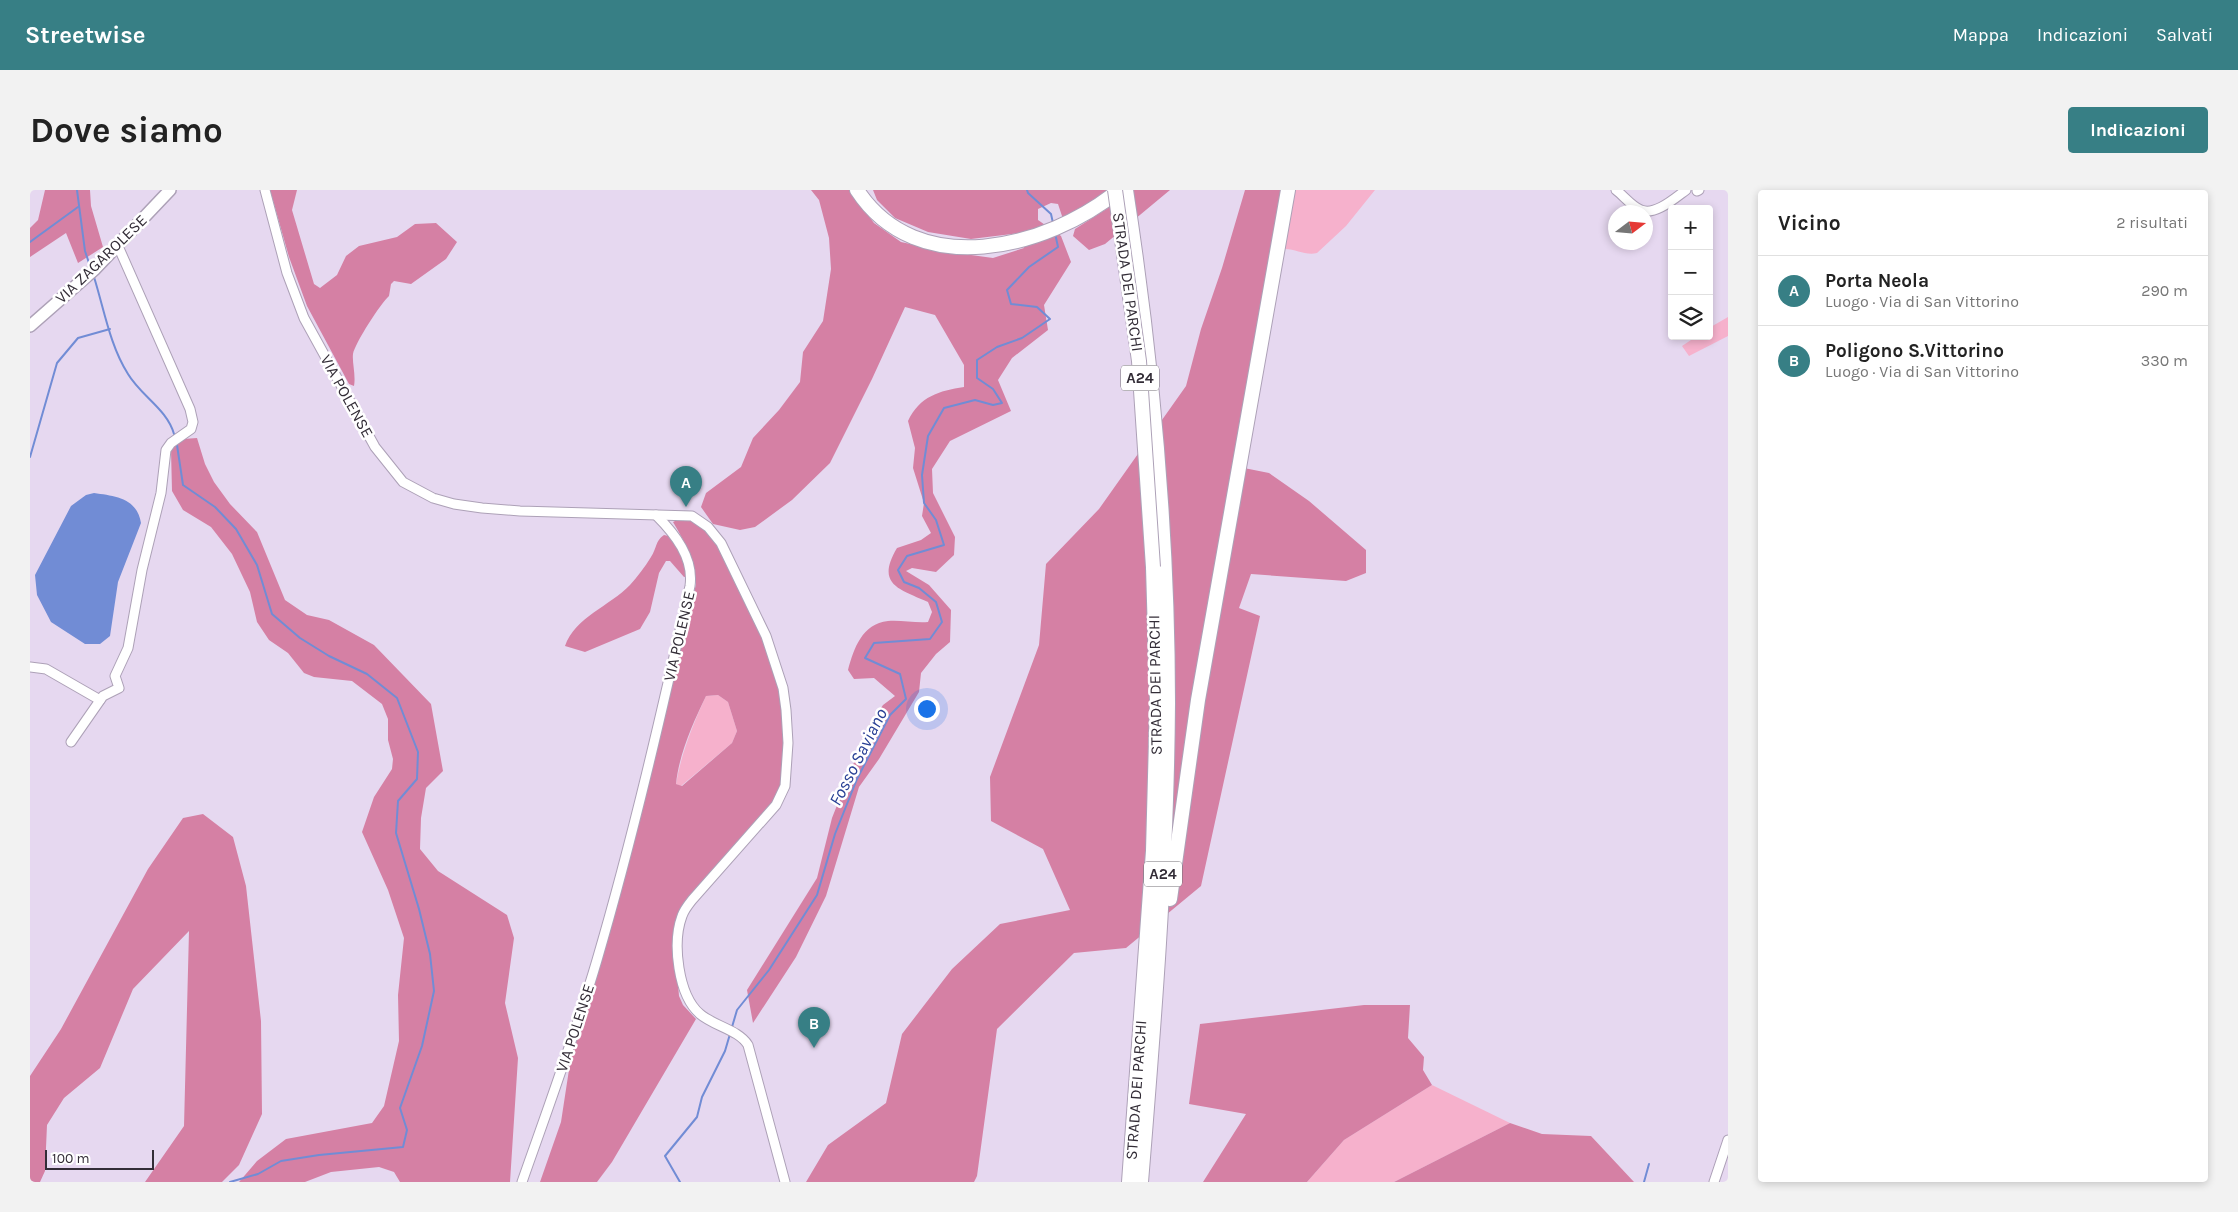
<!DOCTYPE html>
<html lang="it">
<head>
<meta charset="utf-8">
<style>
  :root { --surface:#fff; --page:#f2f2f2; --text:#222; --muted:#767676; --line:#e0e0e0; --accent:#377f85 }
  body { margin:0; font-family:Karla,sans-serif; background:var(--page); color:var(--text) }
  .controls { position:absolute; right:15px; top:15px; display:grid; overflow:hidden; border-radius:5px; box-shadow:0 2px 8px #0003 }
  .controls button { width:45px; height:45px; display:grid; place-items:center; padding:0; border:0; border-bottom:1px solid var(--line); background:var(--surface); color:var(--text); font:25px sans-serif }
  .compass { position:absolute; left:1578px; top:15px; width:45px; height:45px; border-radius:50%; background:var(--surface); box-shadow:0 2px 8px #0003; rotate:74deg }
  .scale { position:absolute; left:15px; bottom:12px; width:109px; box-sizing:border-box; padding-left:5px; border:2px solid #332d37; border-top:0; font-size:14px; line-height:18px; white-space:nowrap; color:#332d37; -webkit-text-stroke:4px #fff; paint-order:stroke }
  .you { position:absolute; left:896px; top:518px; width:18px; height:18px; margin:-12px; border:4px solid #fff; border-radius:50%; background:#1a73e8; box-shadow:0 0 0 8px #1a73e833 }
  .badge { display:grid; place-items:center; width:32px; height:32px; border-radius:50%; background:var(--accent); color:#fff; font-size:16px; font-weight:700 }
  .pin { position:absolute; translate:-50% -41px; filter:drop-shadow(0 1px 2px #0008) }
  .pin::after { content:''; position:absolute; top:26px; width:18px; height:15px; background:inherit; clip-path:polygon(0 0,100% 0,50% 100%) }
  .list { margin:0; padding:0; list-style:none }
  h2 { display:flex; justify-content:space-between; align-items:center; height:65px; margin:0; padding:0 20px; font-size:21px }
  h2 small { font-size:16px; font-weight:400; color:var(--muted) }
  .list li { display:grid; grid-template-columns:32px 1fr auto; gap:15px; align-items:center; box-sizing:border-box; height:70px; padding:0 20px; border-top:1px solid var(--line) }
  .list b { display:block; font-size:19px; white-space:nowrap }
  .list p { margin:0; font-size:16px; white-space:nowrap; color:var(--muted) }
  .list em { font-size:16px; font-style:normal; color:var(--muted) }
  .icon { flex:none; width:28px; height:28px; fill:none; stroke:currentColor; stroke-width:2; stroke-linecap:round; stroke-linejoin:round }
  .map { position:relative; flex:none; width:1698px; height:992px; overflow:hidden; border-radius:5px }
  header { display:flex; align-items:center; gap:30px; box-sizing:border-box; height:70px; padding:0 25px; background:var(--accent); color:#fff }
  header strong { font-size:24px }
  nav { display:flex; gap:28px; margin-inline-start:auto; font-size:18px }
  .intro { display:flex; align-items:center; justify-content:space-between; box-sizing:border-box; height:120px; padding:0 30px }
  h1 { margin:0; font-size:35px }
  .button { padding:12px 22px; border-radius:5px; background:var(--accent); color:#fff; font-size:18px; font-weight:700 }
  main { display:flex; gap:30px; padding:0 30px }
  aside { flex:1; background:var(--surface); border-radius:5px; box-shadow:0 2px 8px #0003 }
  .map>svg:first-child { display:block }
</style>
</head>
<body>
<header>
<strong>Streetwise</strong>
<nav><a>Mappa</a><a>Indicazioni</a><a>Salvati</a></nav>
</header>
<div class="intro"><h1>Dove siamo</h1><a class="button">Indicazioni</a></div>
<main>
<div class="map">
<svg width="1698" height="992" viewBox="0 0 1698 992">
  <rect width="100%" height="100%" fill="#e6d8f0"/>
  <g fill="#f6b1cc">
    <path d="M1263 0H1345L1316 36 1287 63C1275 66 1265 58 1253 59Z"/>
    <polygon points="1698,127 1698,146 1659,166 1652,156 1667,146 1679,146 1679,138"/>
    <path d="M688 505 698 512 707 541 702 553 651 596 646 594C651 564 663 534 676 506Z"/>
    <polygon points="1402,895 1480,933 1364,992 1277,992 1314,950"/>
  </g>
  <g fill="#d580a4" fill-rule="evenodd">
    <polygon points="15,0 60,0 61,16 73,57 48,73 36,43 0,67 0,38 8,30"/>
    <path d="M240 0H267L262 20 284 94 290 98 307 85 316 66 329 56 367 47 385 34 406 33 427 52 416 69 381 94 364 91 361 94 359 106C351 113 325 153 323 164 322 173 326 185 324 196L319 194 277 116 259 67Z"/>
    <path d="M781 0H819L844 33 871 52 912 61 963 68 994 58 989 43 941 49 898 42 865 28 847 10 843 0H1078L1066 10 1033 29 1028 14 1021 13 1008 19V30L1031 46 1041 72 1014 115 1018 140 982 168 968 190 981 221 920 251 902 279 903 303 925 347 924 365 906 382 882 378 876 381 899 395 921 420 920 452 906 464 891 483 889 502 849 569 829 597 796 706 766 767 723 833 717 800 787 688 802 628 838 537 853 515 865 506 844 488 824 489 818 480C824 458 832 434 858 431 871 430 885 433 898 432L902 422 898 412C870 399 845 395 867 358L891 350 901 343 892 326 894 313 883 278 885 258 878 231C890 206 909 201 934 197V175L905 125 875 117 842 189 800 273 762 310 725 337 710 340 683 334 671 317 676 303 711 277 723 248 749 220 770 192 773 162 793 131 801 79 799 48 789 10Z"/>
    <polygon points="1102,0 1140,0 1075,54 1059,60 1043,46 1045,39 1078,18"/>
    <polygon points="1215,0 1254,0 1214,278 1239,283 1279,311 1336,360 1336,383 1316,391 1221,384 1209,418 1230,426 1171,696 1096,758 1044,763 967,839 947,986 944,992 776,992 798,955 856,913 872,844 922,779 970,734 1040,720 1013,659 961,631 960,587 1009,455 1016,374 1069,319 1156,196 1171,139 1192,78"/>
    <polygon points="167,248 175,274 184,292 200,314 227,342 255,410 277,425 299,430 344,455 401,514 413,581 396,598 391,628 390,659 408,681 477,725 484,748 475,813 488,868 480,992 370,992 364,982 349,977 301,982 275,992 209,992 227,971 256,949 342,933 354,916 369,851 368,805 374,748 358,700 332,642 344,607 362,579 363,569 358,550 358,529 352,514 322,491 284,487 274,483 258,463 239,450 227,432 220,402 202,364 181,337 153,320 142,301 141,260 144,254 153,249"/>
    <path d="M649 329C654 330 660 329 664 331 684 338 700 378 708 396 734 448 756 499 754 559 754 579 753 595 743 614L659 708 645 758 649 806 653 815 666 829 582 972 567 992H510L531 932 542 860 629 548 666 394C665 371 655 352 643 332ZM688 505 698 512 707 541 702 553 652 596 646 594C649 564 663 533 676 506Z"/>
    <path d="M634 345 643 347 657 374 659 386 654 387 640 371H636L629 383 620 422 610 439 555 462 535 456C545 427 580 416 600 395 607 387 615 377 621 367 627 358 625 351 634 345Z"/>
    <polygon points="173,624 203,647 216,696 231,831 232,924 209,975 192,992 115,992 154,936 159,741 103,799 70,878 34,908 17,935 15,981 10,992 0,992 0,886 31,839 118,679 153,628"/>
    <polygon points="1334,815 1380,815 1378,848 1394,867 1393,880 1402,895 1314,950 1277,992 1173,992 1216,924 1159,914 1170,834"/>
    <polygon points="1480,933 1512,944 1561,946 1604,992 1364,992"/>
  </g>
  <path fill="#718cd5" d="M64 303C85 306 107 308 111 333L88 392 80 446 70 454H55L21 432 7 405 5 385 41 316 56 305Z"/>
  <g fill="none" stroke-linecap="round" stroke-linejoin="round">
    <g stroke="#718cd5" stroke-width="2">
      <polyline points="47,0 55,61 60,76"/>
      <polyline points="997,0 998,3 1021,24 1023,33"/>
      <polyline points="0,52 48,17"/>
      <path d="M64 87C74 119 80 156 98 184 111 206 137 219 144 244"/>
      <polyline points="147,255 153,295 185,317 206,339 227,375 242,424 270,448 299,466 337,484 367,508 388,562 387,589 368,611 366,643 389,719 400,764 404,801 392,856 370,918 377,940 373,957 289,965 251,971 228,984 200,992"/>
      <polyline points="0,267 27,173 48,148 80,139"/>
      <polyline points="702,837 707,820 739,780 787,705 805,644 827,589 860,525 876,509 870,484 835,468 844,453 900,449 912,432 906,412 889,398 874,392 868,380 877,366 914,355 906,330 894,313 892,285 898,246 914,218 945,210 963,215 972,213 963,199 947,188 947,170 967,157 992,148 1020,129 1007,117 981,114 977,100 999,77 1028,57 1025,43"/>
      <polyline points="650,992 635,966 667,927 672,907 695,861 700,844"/>
      <polyline points="1614,992 1619,974"/>
    </g>
    <g stroke="#ada1b7" stroke-width="11">
      <g id="minor">
        <path d="M235 0 257 83 274 128 345 257 373 292 403 308 424 314 452 318 490 321 662 326 678 337 691 353 736 446 753 498 756 520 758 553 755 596 746 615 662 710C658 715 654 720 652 726 642 753 648 805 670 824 684 836 709 840 718 855L755 992"/>
        <path d="M1586 0C1594 6 1602 17 1611 20 1625 26 1645 8 1656 0"/>
        <polyline points="1667,1 1669,0"/>
        <polyline points="0,477 16,479 70,510"/>
        <polyline points="41,552 73,506 89,498 85,486 98,458 112,380 131,303 136,260 141,253 161,239 163,232 160,219 88,56"/>
        <path d="M492 992C518 918 545 845 567 770 603 647 632 521 660 396 664 368 645 344 626 325"/>
        <polyline points="1684,992 1698,950"/>
      </g>
    </g>
    <g stroke="#ada1b7" stroke-width="14">
      <polyline id="major" points="0,136 65,79 140,0"/>
    </g>
    <g stroke="#ada1b7" stroke-width="16">
      <g id="highway">
        <path d="M827 0C887 92 1017 59 1089 0"/>
        <path d="M1096 0C1122 169 1138 341 1138 513 1137 673 1124 833 1111 992"/>
        <polyline points="1140,709 1168,510 1258,0"/>
        <polyline points="1099,992 1123,661 1127,512 1123,377"/>
      </g>
    </g>
    <use href="#minor" stroke="#fff" stroke-width="9"/>
    <use href="#major" stroke="#fff" stroke-width="11"/>
    <use href="#highway" stroke="#fff" stroke-width="14"/>
    <g stroke="#ada1b7" stroke-width="16" stroke-linecap="butt">
      <polyline id="highway-bridge" points="1085,0 1109,171 1123,377"/>
    </g>
    <use href="#highway-bridge" stroke="#fff" stroke-width="14"/>
  </g>
  <g text-anchor="middle" dominant-baseline="central" stroke-width="5" stroke-linejoin="round" paint-order="stroke">
    <g fill="#fff" stroke="#706c73" stroke-width="1">
      <rect x="1091" y="175.5" width="38" height="25" rx="4"/>
      <rect x="1114" y="671.5" width="38" height="25" rx="4"/>
    </g>
    <g font-size="15" font-weight="bold" fill="#332d37">
      <text x="1110" y="188">A24</text>
      <text x="1133" y="684">A24</text>
    </g>
    <g font-size="16" fill="#332d37" stroke="#fff">
      <text transform="translate(71 69) rotate(-44)">VIA ZAGAROLESE</text>
      <text transform="translate(1098 92) rotate(82)">STRADA DEI PARCHI</text>
      <text transform="translate(317 206) rotate(61)">VIA POLENSE</text>
      <text transform="translate(649 446) rotate(-77)">VIA POLENSE</text>
      <text transform="translate(1125 495) rotate(-91)">STRADA DEI PARCHI</text>
      <text transform="translate(545 838) rotate(-72)">VIA POLENSE</text>
      <text transform="translate(1106 900) rotate(-86)">STRADA DEI PARCHI</text>
    </g>
    <g font-size="18" font-style="italic" fill="#284095" stroke="#fff">
      <text transform="translate(828 567) rotate(-63)">Fosso Saviano</text>
    </g>
  </g>
</svg>
<div class="controls">
<button>+</button>
<button>−</button>
<button><svg class="icon" aria-label="layers" viewBox="0 0 24 24"><path d="M12 4l9 5-9 5-9-5zM3 14l9 5 9-5"/></svg></button>
</div>
<svg class="compass" viewBox="-18 -18 36 36"><path d="M0-13l5 13h-10z" fill="#e53935"/><path d="M0 13l5-13h-10z" fill="#767676"/></svg>
<div class="scale">100 m</div>
<div class="you"></div>
<div class="pin badge" style="left:656px;top:317px">A</div>
<div class="pin badge" style="left:784px;top:858px">B</div>
</div>
<aside>
<h2>Vicino<small>2 risultati</small></h2>
<ul class="list">
<li><span class="badge">A</span><div><b>Porta Neola</b><p>Luogo · Via di San Vittorino</p></div><em>290 m</em></li>
<li><span class="badge">B</span><div><b>Poligono S.Vittorino</b><p>Luogo · Via di San Vittorino</p></div><em>330 m</em></li>
</ul>
</aside>
</main>
</body>
</html>
